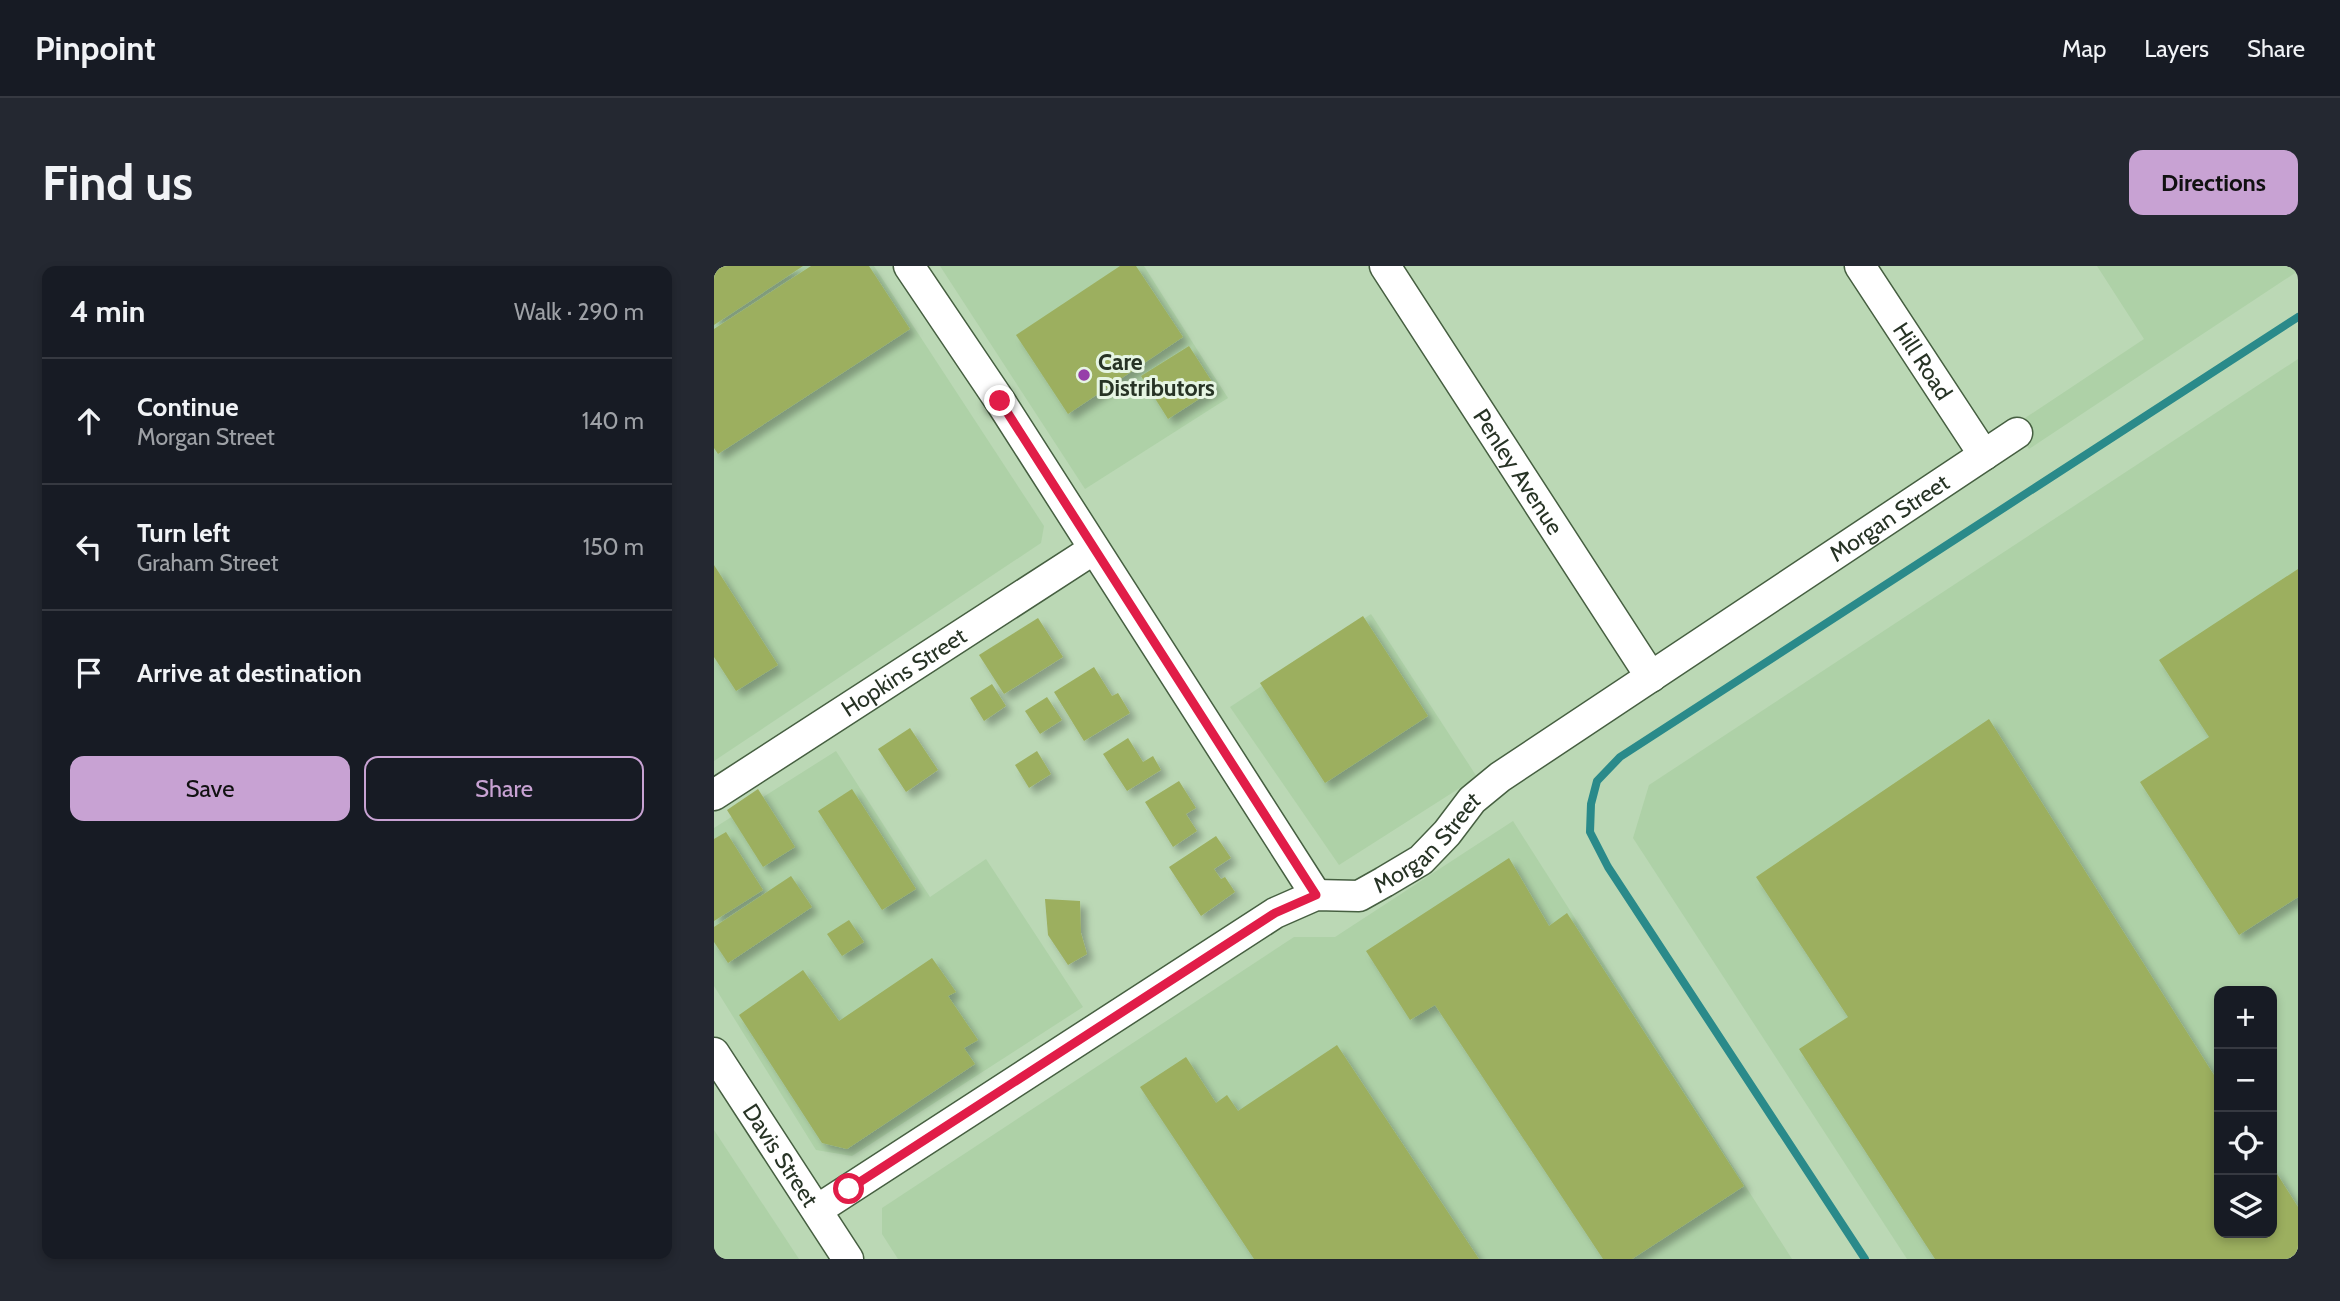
<!DOCTYPE html>
<html lang="en">
<head>
<meta charset="utf-8">
<style>
  :root { --surface:#171b24; --page:#242831; --text:#f1f3f6; --muted:#9ea1a6; --line:#363941; --accent:#c8a2d3 }
  body { margin:0; font-family:Cabin,sans-serif; background:var(--page); color:var(--text) }
  .controls { position:absolute; right:21px; bottom:21px; display:grid; overflow:hidden; border-radius:14px; box-shadow:0 4px 10px #0003 }
  .controls button { width:63px; height:63px; display:grid; place-items:center; padding:0; border:0; border-bottom:2px solid var(--line); background:var(--surface); color:var(--text); font:35px sans-serif }
  .stop { position:absolute; width:21px; height:21px; margin:-16px; border:5px solid #e11d48; border-radius:50%; background:#fff }
  .stop.end { background:#e11d48; border-color:#fff; box-shadow:0 2px 7px #0008 }
  .list { margin:0; padding:0; list-style:none }
  h2 { display:flex; justify-content:space-between; align-items:center; height:91px; margin:0; padding:0 28px; font-size:30px }
  h2 small { font-size:23px; font-weight:400; color:var(--muted) }
  .list li { display:grid; grid-template-columns:46px 1fr auto; gap:21px; align-items:center; box-sizing:border-box; height:126px; padding:0 28px; border-top:2px solid var(--line) }
  .list b { display:block; font-size:26px; white-space:nowrap }
  .list p { margin:0; font-size:23px; white-space:nowrap; color:var(--muted) }
  .list em { font-size:23px; font-style:normal; color:var(--muted) }
  .actions { display:flex; gap:14px; padding:21px 28px }
  .actions a { flex:1; padding:16px 0; border:2px solid var(--accent); border-radius:14px; text-align:center; font-size:24px; color:var(--accent) }
  .actions .main { background:var(--accent); color:#111 }
  .icon { flex:none; width:38px; height:38px; fill:none; stroke:currentColor; stroke-width:2; stroke-linecap:round; stroke-linejoin:round }
  .map { position:relative; flex:none; width:1584px; height:993px; overflow:hidden; border-radius:14px }
  header { display:flex; align-items:center; gap:42px; box-sizing:border-box; height:98px; padding:0 35px; background:var(--surface); border-bottom:2px solid var(--line) }
  header strong { font-size:33px }
  nav { display:flex; gap:38px; margin-inline-start:auto; font-size:24px }
  .intro { display:flex; align-items:center; justify-content:space-between; box-sizing:border-box; height:168px; padding:0 42px }
  h1 { margin:0; font-size:49px }
  .button { padding:18px 32px; border-radius:14px; background:var(--accent); color:#111; font-size:24px; font-weight:700 }
  main { display:flex; gap:42px; padding:0 42px }
  aside { flex:1; background:var(--surface); border-radius:14px; box-shadow:0 4px 10px #0003 }
  .map>svg:first-child { display:block }
</style>
</head>
<body>
<header>
<strong>Pinpoint</strong>
<nav><a>Map</a><a>Layers</a><a>Share</a></nav>
</header>
<div class="intro"><h1>Find us</h1><a class="button">Directions</a></div>
<main>
<aside>
<h2>4 min<small>Walk · 290 m</small></h2>
<ul class="list">
<li><svg class="icon" aria-label="ahead" viewBox="0 0 24 24"><path d="M12 20V5M6 11l6-6 6 6"/></svg><div><b>Continue</b><p>Morgan Street</p></div><em>140 m</em></li>
<li><svg class="icon" aria-label="left" viewBox="0 0 24 24"><path d="M17 20v-9H6M10 6l-5 5 5 5"/></svg><div><b>Turn left</b><p>Graham Street</p></div><em>150 m</em></li>
<li><svg class="icon" aria-label="arrive" viewBox="0 0 24 24"><path d="M6 21V4h12l-3 4 3 4H6"/></svg><div><b>Arrive at destination</b></div></li>
</ul>
<div class="actions"><a class="main">Save</a><a>Share</a></div>
</aside>
<div class="map">
<svg width="1584" height="993" viewBox="0 0 1584 993">
  <defs>
    <filter id="shadow"><feDropShadow dx="6" dy="6" stdDeviation="3.5" flood-color="#0004"/></filter>
  </defs>
  <rect width="100%" height="100%" fill="#bbd8b5"/>
  <g fill="#aed1a7" fill-rule="evenodd">
    <polygon points="0,0 160,0 330,260 327,277 0,495"/>
    <polygon points="226,0 430,0 514,132 371,223"/>
    <polygon points="1383,0 1584,0 1584,5 1315,183 1299,160 1430,73"/>
    <path d="M1584 93V993H1193L919 572 935 519ZM1505 725H1558V967H1505Z"/>
    <polygon points="657,348 763,511 625,599 516,441"/>
    <polygon points="122,485 216,631 272,593 369,741 138,890 102,884 0,720 0,562"/>
    <polygon points="799,555 1078,993 184,993 168,968 168,942 580,671 621,671"/>
    <polygon points="0,864 85,993 0,993"/>
  </g>
  <g fill="none" stroke-linecap="round" stroke-linejoin="round">
    <polyline stroke="#2a8a8a" stroke-width="8" points="1151,993 894,601 876,566 877,538 883,515 906,491 1584,51"/>
  </g>
  <g fill="#9caf5f" filter="url(#shadow)">
    <polygon points="0,0 89,0 0,59"/>
    <polygon points="97,0 155,0 196,63 4,188 0,182 0,63"/>
    <polygon points="406,0 422,0 469,71 354,148 302,69"/>
    <polygon points="475,80 502,122 454,153 427,110"/>
    <polygon points="0,299 64,399 22,425 0,391"/>
    <polygon points="1584,303 1584,631 1525,669 1426,516 1495,471 1445,394"/>
    <polygon points="649,350 714,450 611,517 546,417"/>
    <polygon points="324,352 349,391 290,428 265,389"/>
    <polygon points="380,401 398,430 404,427 416,447 370,475 340,426"/>
    <polygon points="278,418 292,440 270,455 256,432"/>
    <polygon points="333,431 348,454 326,468 311,445"/>
    <polygon points="1275,453 1505,817 1505,967 1558,967 1558,900 1584,941 1584,993 1221,993 1085,783 1134,751 1042,611"/>
    <polygon points="196,462 224,504 192,526 164,483"/>
    <polygon points="414,472 429,496 439,490 447,504 413,525 389,488"/>
    <polygon points="323,485 337,508 315,522 301,499"/>
    <polygon points="465,515 482,542 472,548 483,565 459,581 431,536"/>
    <polygon points="44,523 81,581 49,601 13,544"/>
    <polygon points="138,523 202,623 168,644 104,545"/>
    <polygon points="12,566 49,624 0,655 0,573"/>
    <polygon points="502,570 517,592 500,603 507,613 511,611 521,626 487,650 455,601"/>
    <polygon points="795,592 835,660 853,647 1030,920 918,993 889,993 721,739 696,754 652,685"/>
    <polygon points="77,610 98,641 14,697 0,676 0,661"/>
    <polygon points="331,633 366,635 367,667 373,688 354,699 334,669"/>
    <polygon points="135,654 150,676 128,690 113,668"/>
    <polygon points="218,692 242,726 234,730 264,774 250,782 261,798 133,883 108,877 25,749 89,704 125,755"/>
    <polygon points="623,779 765,993 540,993 426,821 472,791 502,837 513,829 524,845"/>
  </g>
  <g fill="none" stroke-linecap="round" stroke-linejoin="round">
    <g stroke="#465f41" stroke-width="33">
      <g id="minor">
        <polyline points="195,0 286,135 602,629"/>
        <path id="s1" d="M671 0 937 411"/>
        <path id="s2" d="M1146 0 1270 189"/>
        <path id="s3" d="M0 529 380 283"/>
        <path id="s4" d="M0 787 134 993"/>
        <path id="s5" d="M103 944 561 647 602 629 645 630 670 616 707 594 733 567 758 534 786 511 1303 167"/>
      </g>
    </g>
    <use href="#minor" stroke="#fff" stroke-width="30"/>
  </g>
  <g fill="none" stroke-linecap="round" stroke-linejoin="round">
    <polyline stroke="#e11d48" stroke-width="9" points="135,923 561,647 602,629 286,135"/>
  </g>
  <circle fill="#973ea9" stroke="#e6f5e3" stroke-width="2.5" cx="370" cy="109" r="7"/>
  <g text-anchor="middle" dominant-baseline="central" stroke-width="6" stroke-linejoin="round" paint-order="stroke">
    <g font-size="23" fill="#273325" stroke="#e6f5e3">
      <text stroke="none"><textPath href="#s2" startOffset="114">Hill Road</textPath></text>
      <text stroke="none"><textPath href="#s1" startOffset="245">Penley Avenue</textPath></text>
      <text stroke="none"><textPath href="#s5" startOffset="1288">Morgan Street</textPath></text>
      <text stroke="none"><textPath href="#s3" startOffset="226">Hopkins Street</textPath></text>
      <text stroke="none"><textPath href="#s5" startOffset="721">Morgan Street</textPath></text>
      <text stroke="none"><textPath href="#s4" startOffset="122">Davis Street</textPath></text>
    </g>
    <g font-size="23" font-weight="bold" fill="#273325" stroke="#e6f5e3" text-anchor="start">
      <text x="384" y="96">Care<tspan x="384" dy="26">Distributors</tspan></text>
    </g>
  </g>
</svg>
<div class="controls">
<button>+</button>
<button>−</button>
<button><svg class="icon" aria-label="locate" viewBox="0 0 24 24"><circle cx="12" cy="12" r="6"/><path d="M12 2v4M12 18v4M2 12h4M18 12h4"/></svg></button>
<button><svg class="icon" aria-label="layers" viewBox="0 0 24 24"><path d="M12 4l9 5-9 5-9-5zM3 14l9 5 9-5"/></svg></button>
</div>
<div class="stop" style="left:135px;top:923px"></div>
<div class="stop end" style="left:286px;top:135px"></div>
</div>
</main>
</body>
</html>
